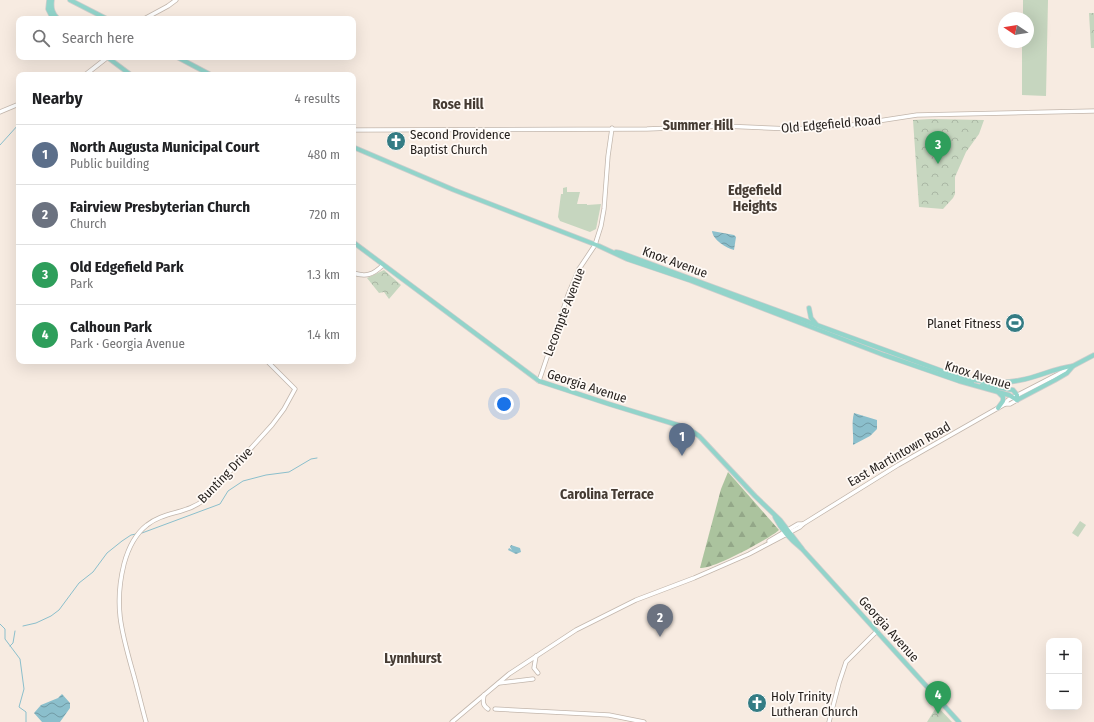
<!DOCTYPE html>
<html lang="en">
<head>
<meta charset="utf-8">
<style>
  :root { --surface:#fff; --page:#f2f2f2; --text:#202124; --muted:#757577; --line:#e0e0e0; --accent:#0f766e }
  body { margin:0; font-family:"Fira Sans Condensed",sans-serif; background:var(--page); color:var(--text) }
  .controls { position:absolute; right:12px; bottom:12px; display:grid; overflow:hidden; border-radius:8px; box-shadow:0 4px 16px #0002 }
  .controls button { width:36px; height:36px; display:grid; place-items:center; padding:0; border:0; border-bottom:1px solid var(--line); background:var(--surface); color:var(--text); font:20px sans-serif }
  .compass { position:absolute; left:998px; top:12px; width:36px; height:36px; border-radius:50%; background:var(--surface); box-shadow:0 4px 16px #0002; rotate:282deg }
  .you { position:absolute; left:504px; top:404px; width:14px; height:14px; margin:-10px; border:3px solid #fff; border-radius:50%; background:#1a73e8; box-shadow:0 0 0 6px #1a73e833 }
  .badge { display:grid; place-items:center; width:26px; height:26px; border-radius:50%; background:var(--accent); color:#fff; font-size:13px; font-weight:700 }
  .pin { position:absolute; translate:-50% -33px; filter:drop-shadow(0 1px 2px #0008) }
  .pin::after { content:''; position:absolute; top:21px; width:14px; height:12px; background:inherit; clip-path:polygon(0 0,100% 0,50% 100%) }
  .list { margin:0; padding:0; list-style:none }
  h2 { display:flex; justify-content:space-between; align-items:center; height:52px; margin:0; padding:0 16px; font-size:17px }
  h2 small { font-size:13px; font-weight:400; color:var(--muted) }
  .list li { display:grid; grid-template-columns:26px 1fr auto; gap:12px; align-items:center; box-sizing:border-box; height:60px; padding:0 16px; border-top:1px solid var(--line) }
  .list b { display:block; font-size:15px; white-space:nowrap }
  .list p { margin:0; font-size:13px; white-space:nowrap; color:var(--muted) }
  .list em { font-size:13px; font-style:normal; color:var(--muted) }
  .icon { flex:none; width:22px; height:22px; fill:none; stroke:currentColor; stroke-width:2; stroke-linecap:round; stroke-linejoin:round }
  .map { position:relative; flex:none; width:1094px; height:722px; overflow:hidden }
  .search { position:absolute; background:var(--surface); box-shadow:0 4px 16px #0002; left:16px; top:16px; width:340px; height:44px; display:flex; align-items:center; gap:10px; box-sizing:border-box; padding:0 14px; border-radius:8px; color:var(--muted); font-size:15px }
  .panel { position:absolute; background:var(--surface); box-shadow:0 4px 16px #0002; left:16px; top:72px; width:340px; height:292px; border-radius:8px }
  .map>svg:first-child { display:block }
</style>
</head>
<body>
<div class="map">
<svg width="1094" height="722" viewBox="0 0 1094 722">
  <defs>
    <pattern id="forest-firs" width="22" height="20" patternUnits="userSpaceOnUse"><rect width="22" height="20" fill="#abc39e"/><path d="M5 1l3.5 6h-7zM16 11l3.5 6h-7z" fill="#93a788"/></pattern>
    <pattern id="park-crowns" width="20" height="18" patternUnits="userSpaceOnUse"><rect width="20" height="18" fill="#c6d6bf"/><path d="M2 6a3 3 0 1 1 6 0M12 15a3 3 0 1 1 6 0" fill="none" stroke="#aab7a4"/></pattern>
    <pattern id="water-waves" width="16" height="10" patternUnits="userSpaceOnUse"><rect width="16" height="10" fill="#8bbfcc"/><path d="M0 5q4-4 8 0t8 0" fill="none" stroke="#719ba5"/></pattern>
  </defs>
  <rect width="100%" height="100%" fill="#f7ebe1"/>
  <g fill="#c6d6bf">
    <polygon points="1023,0 1048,0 1046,96 1022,95 1022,42 1028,42 1028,18 1023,18"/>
    <polygon points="567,187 567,192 580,192 577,204 587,204 587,205 601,204 596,229 590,232 560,221 558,217 561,194 563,194 563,188"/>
    <polygon points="1080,521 1086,525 1078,537 1072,533"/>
  </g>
  <path fill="url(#forest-firs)" d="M728 472 779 530C769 539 712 570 700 568L721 489Z"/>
  <g fill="url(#park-crowns)">
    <polygon points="1089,13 1094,13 1094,48 1091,48"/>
    <polygon points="931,119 984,120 979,134 966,152 955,177 955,194 953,198 943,209 919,207 913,120"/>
    <polygon points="384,270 401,285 389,299 384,292 379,293 367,278"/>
    <polygon points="937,706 952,722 927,722"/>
  </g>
  <g fill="url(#water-waves)">
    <path d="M712 231 734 235 736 237 734 250C726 248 713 240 712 231Z"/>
    <path d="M854 413 877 420V429L870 436 853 445C854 434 851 424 854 413Z"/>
    <polygon points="511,545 520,548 521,552 516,554 508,550 509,548 512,550 510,547"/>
    <polygon points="62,694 70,703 70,708 60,722 42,722 34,713 41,705 58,698"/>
  </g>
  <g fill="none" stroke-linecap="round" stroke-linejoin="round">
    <g stroke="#8bbfcc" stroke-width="1">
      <polyline points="0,145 19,124"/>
      <polyline points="142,533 220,504 228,491 243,481 266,475 289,472 311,459 317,458"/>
      <polyline points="0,624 5,629 5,639 20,659 24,689 19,707 26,712 26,722"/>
      <polyline points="23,626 36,623 51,616 59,610 79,583 93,572 107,553 122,541 131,535 136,534"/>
      <polyline points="10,646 13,643 15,631"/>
    </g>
    <g stroke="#c2b6ac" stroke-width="5">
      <g id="secondary">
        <polyline points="144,19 168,6 176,0"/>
        <polyline points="85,75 108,57"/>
        <polyline points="0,112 19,104"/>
        <polyline points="353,130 647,129 723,126 793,129 852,125 917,115 1094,111"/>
        <path d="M353 273C366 277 373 275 383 265"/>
        <polyline points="539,381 568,295 579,269 595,245 601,226 604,209 608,156 612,128"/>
        <polyline points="1005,404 1010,404 1017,400"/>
        <polyline points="769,541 798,524 803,524"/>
        <polyline points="536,656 534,668 538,673"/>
        <polyline points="499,683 533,679"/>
        <path d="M484 695C483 701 482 705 488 709"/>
        <polyline points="495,709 609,715 644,722"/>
        <path d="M146 722C141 704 137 686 132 669 121 630 114 604 124 564 128 549 134 535 147 525 164 511 188 514 205 499L272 425 284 409 295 389 267 361"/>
        <polyline points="452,722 509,674 576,630 636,600 694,578 749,554 785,535 800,527 803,524 898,465 998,408 1005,404 1008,400 1070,368"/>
        <polyline points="829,722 839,683 846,662 877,631"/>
      </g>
    </g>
    <g stroke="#cfcecd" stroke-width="5.5">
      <g id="primary">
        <polyline points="49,0 48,9 53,19"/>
        <path d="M52 0C51 8 52 13 58 19"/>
        <polyline points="70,0 107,19"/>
        <polyline points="107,57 131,75"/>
        <polyline points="177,57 211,75"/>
        <polyline points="353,147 454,190 599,246 627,259 689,280 884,355 959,381 1009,395 1017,400"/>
        <polyline points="353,242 539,381 609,404 681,426 689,429 699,436 755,496 780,520 803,550 959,722"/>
        <polyline points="616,252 621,253 972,382"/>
        <polyline points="809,308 811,318 816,324"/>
        <path d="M968 379C986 382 1003 384 1021 380 1038 377 1055 368 1073 366"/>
        <polyline points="982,385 1013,390 1017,395 1017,400"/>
        <polyline points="1017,400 1055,380 1067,373 1073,366 1094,355"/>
        <polyline points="998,408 1003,401 1003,397 999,393"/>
        <path d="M775 517C781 529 791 540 801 548"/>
      </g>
    </g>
    <use href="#secondary" stroke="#fff" stroke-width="3.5"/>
    <use href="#primary" stroke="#92d4ca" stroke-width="4"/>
  </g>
  <defs>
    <g id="church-disc" transform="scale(1)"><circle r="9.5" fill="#347c84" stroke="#fffaf6"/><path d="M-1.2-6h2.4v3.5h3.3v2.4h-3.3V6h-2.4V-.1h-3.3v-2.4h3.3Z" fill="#fff"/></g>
    <g id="stadium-disc" transform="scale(1)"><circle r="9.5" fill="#347c84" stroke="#fffaf6"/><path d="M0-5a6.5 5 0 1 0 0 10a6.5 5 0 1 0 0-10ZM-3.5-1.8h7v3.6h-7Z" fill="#fff"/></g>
  </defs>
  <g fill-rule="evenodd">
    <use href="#church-disc" x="396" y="141"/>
    <use href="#stadium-disc" x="1015" y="323"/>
    <use href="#church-disc" x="757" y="703"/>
  </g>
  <g text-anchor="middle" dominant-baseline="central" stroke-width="3.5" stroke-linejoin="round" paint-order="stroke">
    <g font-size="13" fill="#241f1c" stroke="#fffaf6">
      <text transform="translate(831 124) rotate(-5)">Old Edgefield Road</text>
      <text transform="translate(675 262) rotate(20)">Knox Avenue</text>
      <text transform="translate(564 312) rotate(-69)">Lecompte Avenue</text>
      <text transform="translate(978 375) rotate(17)">Knox Avenue</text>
      <text transform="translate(587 386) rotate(18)">Georgia Avenue</text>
      <text transform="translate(899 454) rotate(-30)">East Martintown Road</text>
      <text transform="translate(225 475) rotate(-46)">Bunting Drive</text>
      <text transform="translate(889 629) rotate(48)">Georgia Avenue</text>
    </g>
    <g font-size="13" fill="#241f1c" stroke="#fffaf6" text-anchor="start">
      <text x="410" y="134">Second Providence<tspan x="410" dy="15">Baptist Church</tspan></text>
      <text x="1001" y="323" text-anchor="end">Planet Fitness</text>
      <text x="771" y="696">Holy Trinity<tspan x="771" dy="15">Lutheran Church</tspan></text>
    </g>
    <g font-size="14" font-weight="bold" fill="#453b33" stroke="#fffaf6">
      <text x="458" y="104">Rose Hill</text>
      <text x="698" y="125">Summer Hill</text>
      <text x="755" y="190">Edgefield<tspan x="755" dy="16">Heights</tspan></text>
      <text x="607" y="494">Carolina Terrace</text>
      <text x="413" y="658">Lynnhurst</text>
    </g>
  </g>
</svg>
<div class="controls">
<button>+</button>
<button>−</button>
</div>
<svg class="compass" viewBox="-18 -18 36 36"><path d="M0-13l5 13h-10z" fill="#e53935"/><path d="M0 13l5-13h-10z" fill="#757577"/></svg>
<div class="you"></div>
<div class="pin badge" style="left:682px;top:456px;background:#5c6f8a">1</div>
<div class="pin badge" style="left:660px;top:637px;background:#6b7280">2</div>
<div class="pin badge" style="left:938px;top:164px;background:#2e9e5b">3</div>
<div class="pin badge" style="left:938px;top:714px;background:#2e9e5b">4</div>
<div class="search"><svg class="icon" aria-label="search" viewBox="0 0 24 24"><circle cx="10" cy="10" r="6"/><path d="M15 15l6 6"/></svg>Search here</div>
<section class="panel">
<h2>Nearby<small>4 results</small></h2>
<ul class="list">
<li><span class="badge" style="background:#5c6f8a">1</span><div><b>North Augusta Municipal Court</b><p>Public building</p></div><em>480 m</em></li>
<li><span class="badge" style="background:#6b7280">2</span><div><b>Fairview Presbyterian Church</b><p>Church</p></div><em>720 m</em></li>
<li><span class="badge" style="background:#2e9e5b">3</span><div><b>Old Edgefield Park</b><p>Park</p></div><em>1.3 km</em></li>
<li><span class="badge" style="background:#2e9e5b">4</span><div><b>Calhoun Park</b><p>Park · Georgia Avenue</p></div><em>1.4 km</em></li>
</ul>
</section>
</div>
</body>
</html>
